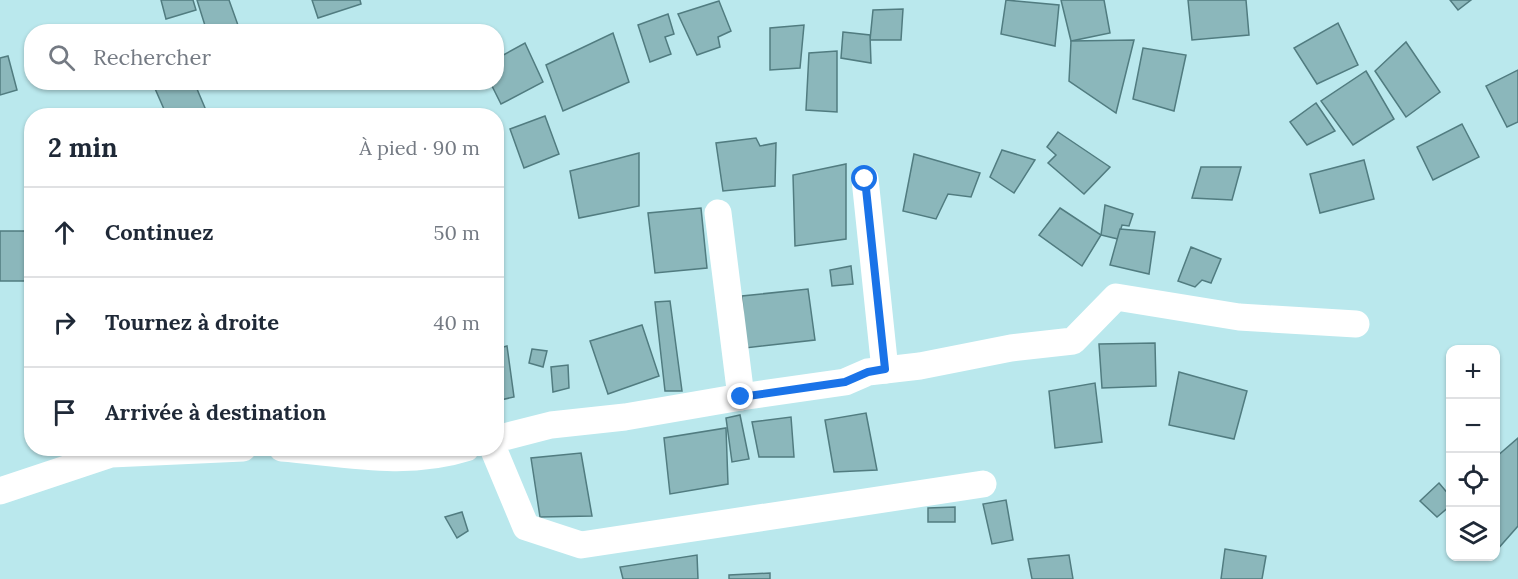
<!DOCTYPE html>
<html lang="fr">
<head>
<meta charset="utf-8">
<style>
  :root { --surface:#fff; --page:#f2f2f3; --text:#1f2937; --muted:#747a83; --line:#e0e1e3 }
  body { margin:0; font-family:Lora,serif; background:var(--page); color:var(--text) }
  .controls { position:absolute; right:18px; bottom:18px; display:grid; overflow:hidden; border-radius:12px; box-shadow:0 2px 4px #0004 }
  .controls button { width:54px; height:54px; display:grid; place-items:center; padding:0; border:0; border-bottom:2px solid var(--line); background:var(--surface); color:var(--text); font:30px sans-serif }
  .stop { position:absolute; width:18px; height:18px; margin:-14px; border:4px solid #1a73e8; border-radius:50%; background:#fff }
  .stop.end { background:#1a73e8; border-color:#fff; box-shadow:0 2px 6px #0008 }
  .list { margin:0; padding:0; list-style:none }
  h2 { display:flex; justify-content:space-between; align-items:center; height:78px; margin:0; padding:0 24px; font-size:26px }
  h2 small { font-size:20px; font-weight:400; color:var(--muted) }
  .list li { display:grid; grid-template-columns:39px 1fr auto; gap:18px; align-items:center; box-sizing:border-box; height:90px; padding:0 24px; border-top:2px solid var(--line) }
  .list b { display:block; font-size:22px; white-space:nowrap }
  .list em { font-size:20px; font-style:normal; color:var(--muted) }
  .icon { flex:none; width:33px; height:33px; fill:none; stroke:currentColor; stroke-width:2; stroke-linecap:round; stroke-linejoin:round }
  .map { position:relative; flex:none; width:1518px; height:579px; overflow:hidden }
  .search { position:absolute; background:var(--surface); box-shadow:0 2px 4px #0004; left:24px; top:24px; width:480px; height:66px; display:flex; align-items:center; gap:15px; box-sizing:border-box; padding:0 21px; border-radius:24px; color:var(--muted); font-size:22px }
  .panel { position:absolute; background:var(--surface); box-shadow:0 2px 4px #0004; left:24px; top:108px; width:480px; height:348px; border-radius:24px }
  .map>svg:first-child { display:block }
</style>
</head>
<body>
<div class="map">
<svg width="1518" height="579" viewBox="0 0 1518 579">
  <rect width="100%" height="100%" fill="#bae8ed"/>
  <g fill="#8bb7bb" stroke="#517c80" stroke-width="1.5">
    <polygon points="161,0 193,0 196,10 166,19"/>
    <polygon points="197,0 229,0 239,28 229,32 207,32"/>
    <polygon points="312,0 360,0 361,4 318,18"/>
    <polygon points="1006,0 1059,5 1055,46 1001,34"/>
    <polygon points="1061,0 1104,0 1110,33 1071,41"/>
    <polygon points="1188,0 1246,0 1249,35 1192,40"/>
    <polygon points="1450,0 1471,0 1458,10"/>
    <polygon points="719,1 731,31 718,37 720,47 697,55 678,14"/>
    <polygon points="903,9 901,40 870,40 873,10"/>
    <polygon points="668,14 674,34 665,37 671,54 650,62 638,25"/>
    <polygon points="1338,23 1358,65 1317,84 1294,48"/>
    <polygon points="804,25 800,68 770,70 770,28"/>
    <polygon points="843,32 870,35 871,63 841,58"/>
    <polygon points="613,33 629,82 563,111 546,65"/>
    <polygon points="1134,40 1116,113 1069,81 1071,41"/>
    <polygon points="1406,42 1440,92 1406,117 1375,71"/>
    <polygon points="525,43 543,82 501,104 490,82 496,82 496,59"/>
    <polygon points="1143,48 1186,55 1174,111 1133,99"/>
    <polygon points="837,51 837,112 806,110 809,53"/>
    <polygon points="8,56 17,90 0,95 0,58"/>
    <polygon points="1518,70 1518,122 1507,127 1486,86"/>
    <polygon points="1366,71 1394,119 1353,145 1321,101"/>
    <polygon points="156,82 194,82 208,115 167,116 153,84"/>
    <polygon points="1316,103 1335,131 1307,145 1290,122"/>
    <polygon points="545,116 559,154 524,168 510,129"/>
    <polygon points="1462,124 1479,157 1433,180 1417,147"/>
    <polygon points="1058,132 1110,167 1084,194 1048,163 1056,155 1047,147"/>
    <polygon points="756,138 760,146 776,143 775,186 723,191 716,143"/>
    <polygon points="1002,150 1035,160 1014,193 990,177"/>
    <polygon points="639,153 639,206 579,218 570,171"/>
    <polygon points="914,154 980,173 971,197 948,194 936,219 903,211"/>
    <polygon points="1364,160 1374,199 1320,213 1310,174"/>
    <polygon points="846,164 846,239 795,246 793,175"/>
    <polygon points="1201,167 1241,167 1232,200 1192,198"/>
    <polygon points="1105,205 1133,214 1129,226 1122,225 1118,239 1101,235"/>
    <polygon points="701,208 707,268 655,273 648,213"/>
    <polygon points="1060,208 1101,235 1082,266 1039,235"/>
    <polygon points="1120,229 1155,232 1149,274 1110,265"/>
    <rect x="0" y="231" width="32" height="50"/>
    <polygon points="1191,247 1221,259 1211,283 1202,280 1195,287 1178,281"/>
    <polygon points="851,266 853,284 832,286 830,270"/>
    <polygon points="496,284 502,332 496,333"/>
    <polygon points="808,289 815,340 745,348 742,296"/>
    <polygon points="670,301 682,391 665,391 655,302"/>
    <polygon points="642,325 659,376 608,394 590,341"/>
    <polygon points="1155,343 1156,386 1102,388 1099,344"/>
    <polygon points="507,346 514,397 496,401 496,349"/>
    <polygon points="532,349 547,351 543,367 529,363"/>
    <polygon points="568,365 569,388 553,392 551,367"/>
    <polygon points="1179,372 1247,391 1234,439 1169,425"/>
    <polygon points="1095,383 1102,442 1055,448 1049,391"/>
    <polygon points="866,413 877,470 834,472 825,420"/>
    <polygon points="740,415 749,459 732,462 726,418"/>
    <polygon points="791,417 794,457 759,457 752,422"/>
    <polygon points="726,428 728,484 670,494 664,438"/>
    <polygon points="1518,438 1518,526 1496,551 1496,457"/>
    <polygon points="581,453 592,516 540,517 531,458"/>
    <polygon points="1439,483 1450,496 1450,506 1437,517 1420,501"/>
    <polygon points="1006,500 1013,540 992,544 983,504"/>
    <polygon points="955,507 955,522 928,522 928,508"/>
    <polygon points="462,512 468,531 457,538 445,517"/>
    <polygon points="1225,549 1266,556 1262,579 1221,579"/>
    <polygon points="697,555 698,579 623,579 620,567"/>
    <polygon points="1069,555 1073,579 1032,579 1028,559"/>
    <polygon points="770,573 770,579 729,579 729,575"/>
  </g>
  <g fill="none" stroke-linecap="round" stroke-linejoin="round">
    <g stroke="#fff" stroke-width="27">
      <polyline points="865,179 885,370"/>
      <polyline points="718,213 741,397"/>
      <polyline points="496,439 551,425 625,417 741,397 845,382 868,372 920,366 1011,348 1073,341 1116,297 1239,317 1356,324"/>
      <path d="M282 448C342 453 407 467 466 448"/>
      <polyline points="493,448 526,527 581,545 983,484"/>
      <polyline points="0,491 111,454 243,448"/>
    </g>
  </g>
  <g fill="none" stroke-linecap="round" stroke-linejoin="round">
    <polyline stroke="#1a73e8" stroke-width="8" points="741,397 845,382 868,372 885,369 865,179"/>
  </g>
</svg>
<div class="controls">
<button>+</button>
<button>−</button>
<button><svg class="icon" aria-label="locate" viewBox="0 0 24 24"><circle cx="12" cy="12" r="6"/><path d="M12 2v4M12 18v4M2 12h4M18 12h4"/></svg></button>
<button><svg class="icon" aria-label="layers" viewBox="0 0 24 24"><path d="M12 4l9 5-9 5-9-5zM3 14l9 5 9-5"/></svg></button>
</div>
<div class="stop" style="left:865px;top:179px"></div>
<div class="stop end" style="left:741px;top:397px"></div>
<div class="search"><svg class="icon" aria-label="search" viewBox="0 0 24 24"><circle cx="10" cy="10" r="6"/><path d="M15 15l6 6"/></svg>Rechercher</div>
<section class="panel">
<h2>2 min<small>À pied · 90 m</small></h2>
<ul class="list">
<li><svg class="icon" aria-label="ahead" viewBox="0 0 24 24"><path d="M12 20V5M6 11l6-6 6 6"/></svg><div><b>Continuez</b></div><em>50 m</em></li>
<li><svg class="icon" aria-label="right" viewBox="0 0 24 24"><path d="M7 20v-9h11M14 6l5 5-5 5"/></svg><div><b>Tournez à droite</b></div><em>40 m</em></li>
<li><svg class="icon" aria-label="arrive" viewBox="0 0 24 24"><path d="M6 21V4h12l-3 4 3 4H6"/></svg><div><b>Arrivée à destination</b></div></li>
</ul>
</section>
</div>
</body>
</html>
